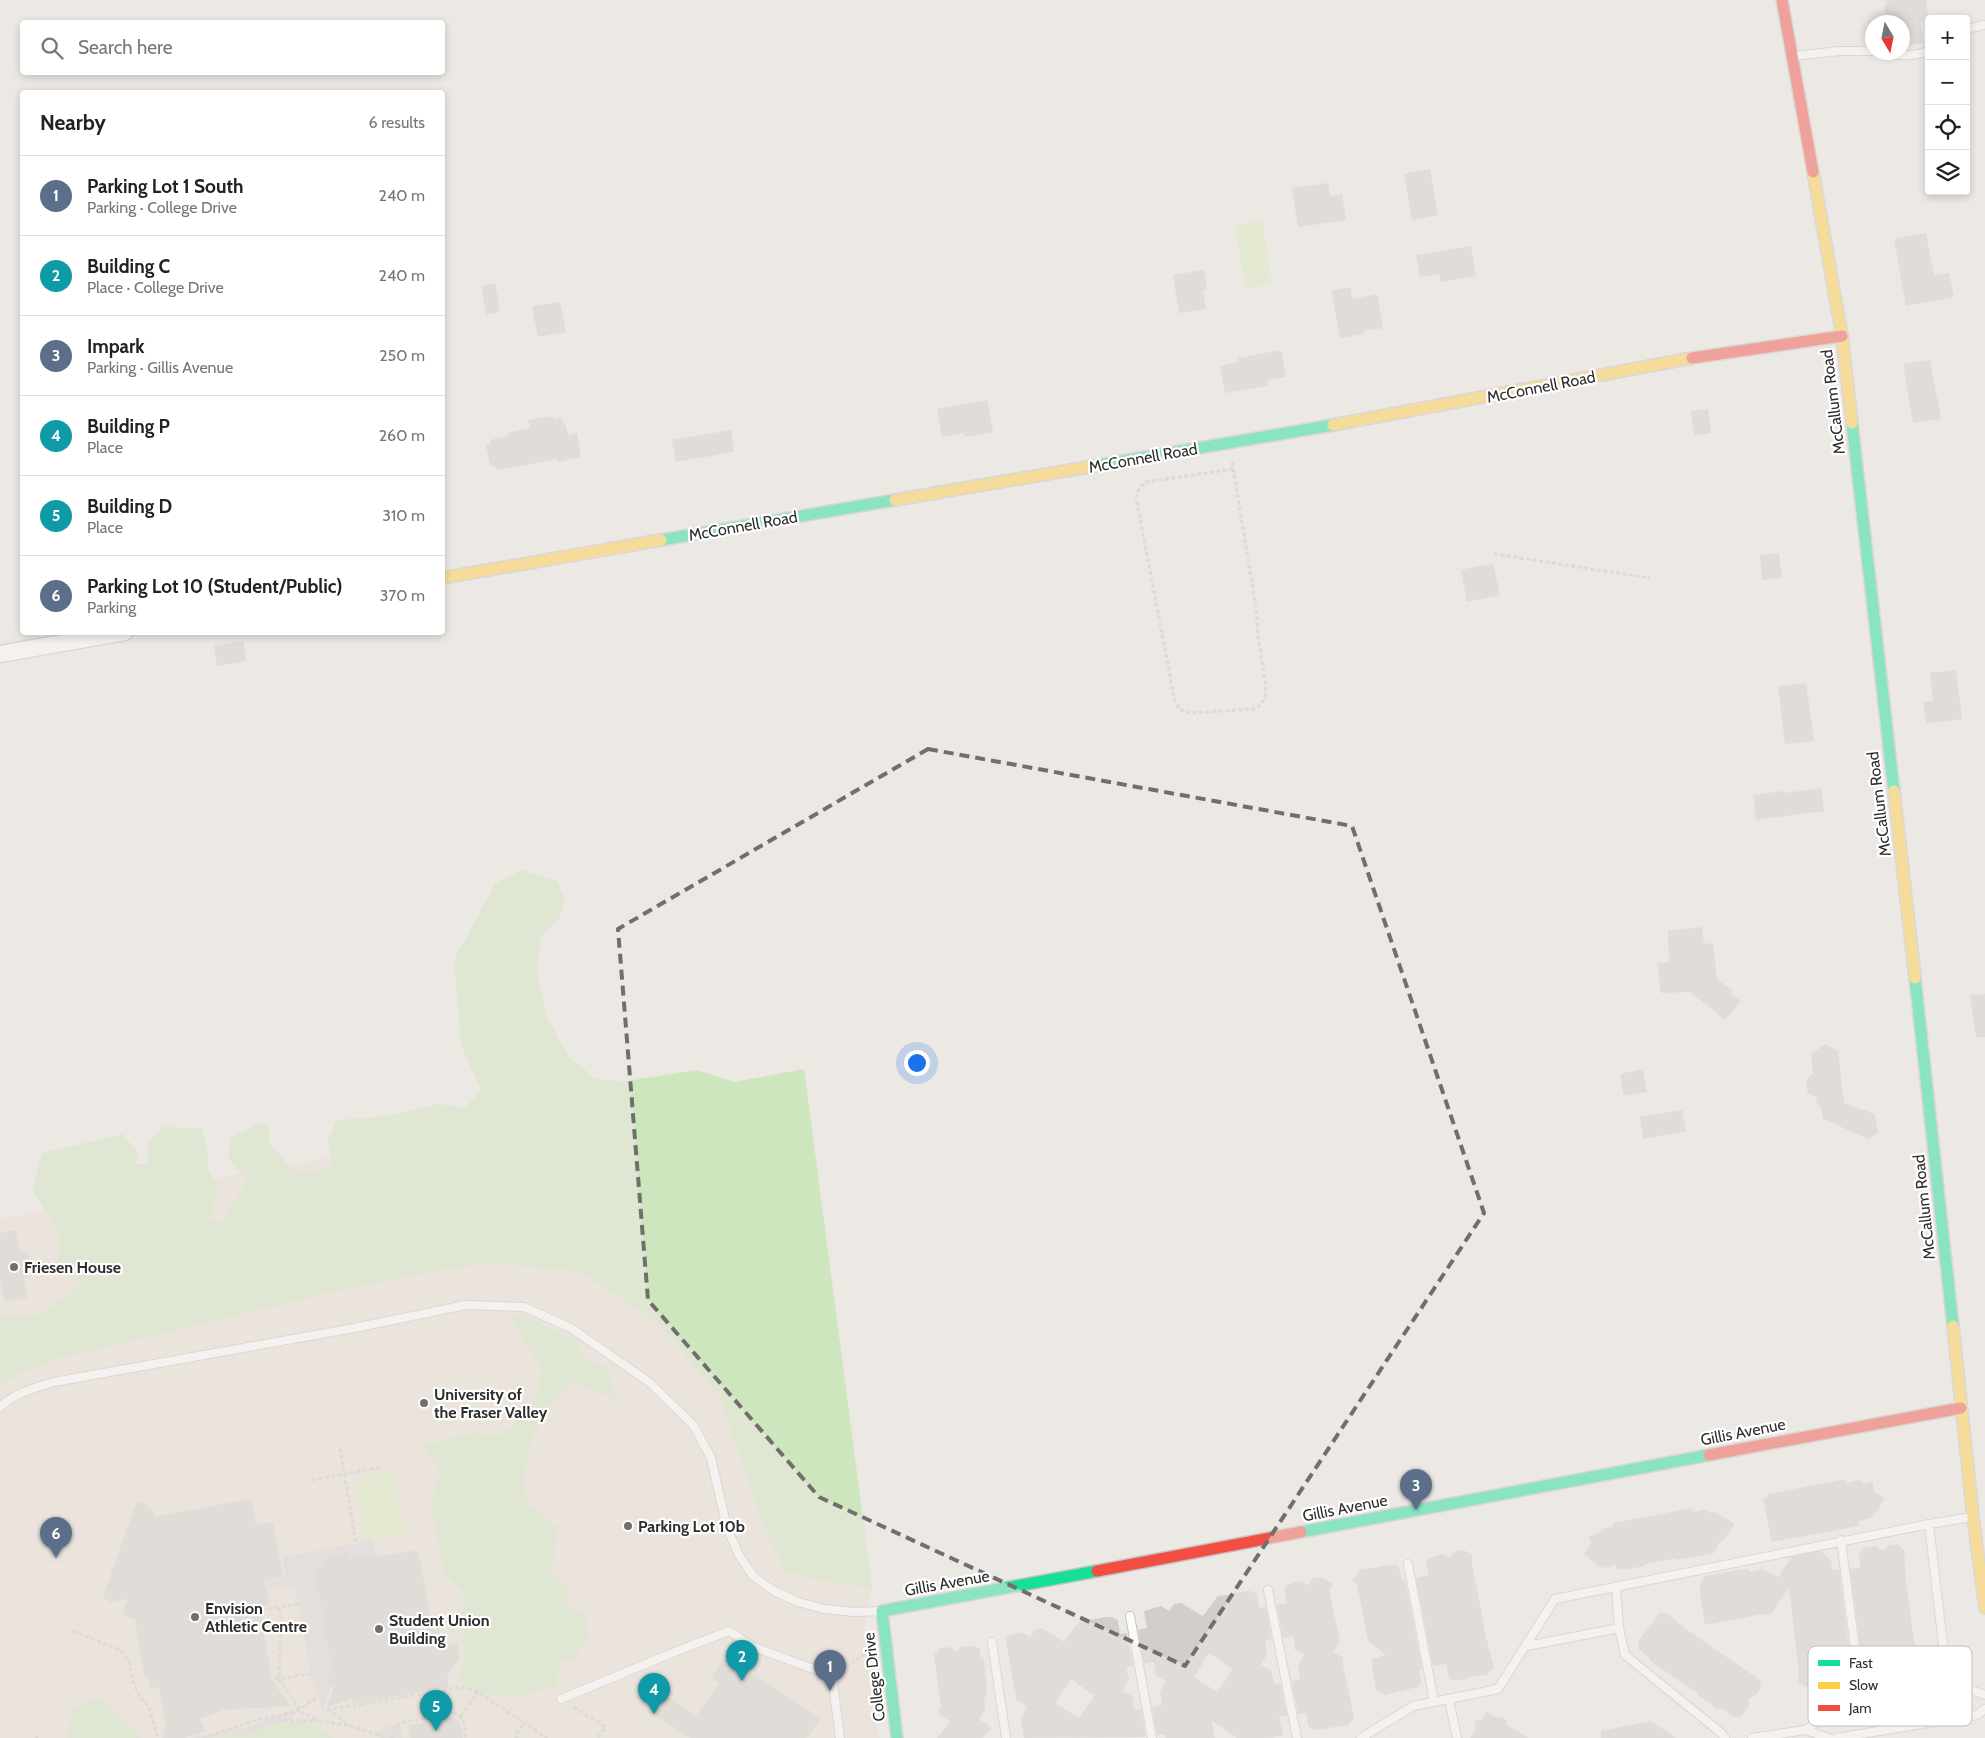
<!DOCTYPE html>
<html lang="en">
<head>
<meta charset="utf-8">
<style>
  :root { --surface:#fff; --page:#f6f6f6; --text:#222; --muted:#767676; --line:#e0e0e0; --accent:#706f6e }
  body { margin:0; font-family:Cabin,sans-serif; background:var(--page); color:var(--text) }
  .controls { position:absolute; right:15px; top:15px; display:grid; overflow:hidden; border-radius:5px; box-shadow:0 2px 8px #0003 }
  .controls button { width:45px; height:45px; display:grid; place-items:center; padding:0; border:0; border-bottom:1px solid var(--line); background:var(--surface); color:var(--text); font:25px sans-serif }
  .compass { position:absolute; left:1865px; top:15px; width:45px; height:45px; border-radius:50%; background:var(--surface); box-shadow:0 2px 8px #0003; rotate:170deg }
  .you { position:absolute; left:916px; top:1062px; width:18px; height:18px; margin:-12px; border:4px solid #fff; border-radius:50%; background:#1a73e8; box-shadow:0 0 0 8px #1a73e833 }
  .badge { display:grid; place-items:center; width:32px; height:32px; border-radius:50%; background:var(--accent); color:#fff; font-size:16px; font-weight:700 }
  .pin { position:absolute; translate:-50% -41px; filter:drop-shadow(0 1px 2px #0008) }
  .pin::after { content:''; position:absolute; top:26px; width:18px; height:15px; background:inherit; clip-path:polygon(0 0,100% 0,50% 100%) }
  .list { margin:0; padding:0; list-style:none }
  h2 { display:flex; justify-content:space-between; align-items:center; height:65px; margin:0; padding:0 20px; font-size:21px }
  h2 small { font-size:16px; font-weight:400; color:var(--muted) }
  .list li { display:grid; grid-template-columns:32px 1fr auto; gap:15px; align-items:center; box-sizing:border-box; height:80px; padding:0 20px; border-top:1px solid var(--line) }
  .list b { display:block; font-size:19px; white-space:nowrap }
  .list p { margin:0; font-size:16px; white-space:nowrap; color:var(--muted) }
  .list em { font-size:16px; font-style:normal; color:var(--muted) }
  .icon { flex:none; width:28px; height:28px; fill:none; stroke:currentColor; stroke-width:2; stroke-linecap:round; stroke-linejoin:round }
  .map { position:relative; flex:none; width:1985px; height:1738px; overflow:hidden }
  .search { position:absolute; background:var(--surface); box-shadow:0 2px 8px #0003; left:20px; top:20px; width:425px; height:55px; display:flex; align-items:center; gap:12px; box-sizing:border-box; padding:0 18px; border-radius:5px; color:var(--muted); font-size:19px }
  .panel { position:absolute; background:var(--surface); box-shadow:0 2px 8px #0003; left:20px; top:90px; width:425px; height:545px; border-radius:5px }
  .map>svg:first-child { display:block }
</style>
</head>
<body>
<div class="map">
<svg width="1985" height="1738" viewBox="0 0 1985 1738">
  <rect width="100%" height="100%" fill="#ece8e4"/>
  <polygon fill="#e6e0d3" points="804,1069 872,1588 864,1628 879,1738 0,1738 0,1219"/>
  <g fill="#cee6be">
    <polygon points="521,870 557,881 565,899 559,918 541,936 537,970 546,1015 568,1056 595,1078 621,1082 696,1070 735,1082 804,1069 872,1588 826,1582 786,1571 769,1539 718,1393 657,1322 581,1272 488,1262 353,1287 48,1361 19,1374 0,1385 0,1321 4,1315 38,1316 82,1285 58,1268 60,1237 32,1189 42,1153 123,1134 137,1152 136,1164 147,1164 149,1143 162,1127 202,1128 209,1157 207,1167 218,1185 210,1218 223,1223 247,1180 228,1157 231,1138 259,1123 269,1125 269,1142 295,1172 311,1173 333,1164 327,1141 337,1120 389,1116 438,1104 466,1108 481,1089 461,1046 454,960 495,884"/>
    <polygon points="523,1316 572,1338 584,1358 607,1367 614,1398 574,1381 547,1407 530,1443 523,1486 528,1505 558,1527 551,1573 568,1588 567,1605 586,1616 587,1639 572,1661 560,1661 556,1685 522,1697 478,1693 459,1680 464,1661 463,1592 445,1574 431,1507 440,1472 424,1445 472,1433 502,1435 535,1406 542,1370 512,1317"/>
    <polygon points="99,1697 142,1738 66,1738 74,1708"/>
    <polygon points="286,1722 323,1725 320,1728 334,1738 210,1738 236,1731 237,1737"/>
  </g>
  <g fill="#d9eabb">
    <polygon points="1262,221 1272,284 1245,288 1235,226"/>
    <polygon points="393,1471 404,1535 366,1541 355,1478"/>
  </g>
  <g fill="#dad6d2">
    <polygon points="373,1540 376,1554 348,1559 347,1553 325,1557 326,1565 314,1568 332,1669 326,1684 331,1687 322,1712 320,1700 312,1682 295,1586 269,1590 267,1581 286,1577 282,1557"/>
    <polygon points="294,1711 297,1713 286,1722 237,1737 236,1731 210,1738 191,1738 244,1728"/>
    <polygon points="400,1723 403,1738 379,1738 377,1733 381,1729 386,1726"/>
  </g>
  <g fill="#d1cecb" fill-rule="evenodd">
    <polygon points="1886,0 1926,0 1929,20 1920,22 1924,43 1902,47 1902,22 1887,22 1884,6 1887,5"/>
    <polygon points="1430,169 1438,215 1412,220 1404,174"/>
    <polygon points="1328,183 1330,196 1342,194 1346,220 1298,227 1292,188"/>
    <polygon points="1926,233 1934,275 1949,273 1954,297 1906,306 1894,239"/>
    <polygon points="1471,246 1476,276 1441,282 1439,274 1420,277 1416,255"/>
    <polygon points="1204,270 1207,289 1203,290 1206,309 1179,313 1173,275"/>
    <polygon points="495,283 500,312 486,315 481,286"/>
    <polygon points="1350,287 1352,299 1377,294 1383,328 1364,331 1364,334 1340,338 1331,291"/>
    <polygon points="560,302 566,332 538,337 532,306"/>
    <polygon points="1281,350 1286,377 1267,381 1268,386 1225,393 1220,366 1239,362 1238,358"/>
    <polygon points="1930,360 1941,419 1913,423 1903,364"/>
    <polygon points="987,400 993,432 965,437 963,433 942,437 937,409"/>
    <polygon points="1708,409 1711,433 1694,436 1691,411"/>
    <polygon points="553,416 553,419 561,417 563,424 565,423 568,435 577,433 581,457 558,462 557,459 511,468 496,470 495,466 490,466 486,445 491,444 490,440 504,437 508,436 507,433 530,428 528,420"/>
    <polygon points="731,430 734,452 676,462 672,440"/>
    <polygon points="1779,553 1782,578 1762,580 1760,555"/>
    <polygon points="1493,563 1500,595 1467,602 1461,570"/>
    <polygon points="243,641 247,661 217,666 214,646"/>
    <polygon points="1956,670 1962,719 1926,724 1923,702 1933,701 1930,673"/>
    <polygon points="1806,683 1814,741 1785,744 1778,686"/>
    <polygon points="1821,788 1824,811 1756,820 1753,795 1784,791 1785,793"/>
    <polygon points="1702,927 1704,944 1713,943 1717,979 1733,991 1731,993 1741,1001 1725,1020 1690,992 1661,993 1657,963 1669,962 1668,931"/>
    <polygon points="1985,994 1985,1037 1976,1037 1970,995"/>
    <polygon points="1825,1044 1838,1051 1844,1103 1875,1114 1878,1133 1869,1139 1823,1119 1821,1107 1817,1104 1816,1097 1808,1094 1806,1081 1813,1073 1811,1054"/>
    <polygon points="1643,1069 1647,1092 1624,1096 1620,1074"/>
    <polygon points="1682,1110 1686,1131 1643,1139 1640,1117"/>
    <polygon points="16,1230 19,1251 28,1251 30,1266 25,1267 27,1278 24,1278 27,1298 4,1302 0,1280 0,1233"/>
    <polygon points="1846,1479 1847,1483 1859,1480 1864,1484 1873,1482 1874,1492 1885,1498 1879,1506 1880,1508 1871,1518 1858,1521 1859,1526 1772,1542 1763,1499 1767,1498 1767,1494"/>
    <polygon points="251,1499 256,1525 273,1522 283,1577 265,1580 269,1604 260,1609 272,1680 290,1706 223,1710 200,1719 206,1731 184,1738 163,1738 166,1724 159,1687 150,1688 148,1679 145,1679 135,1620 122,1614 128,1599 109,1602 103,1596 137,1501 147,1505 156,1516"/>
    <polygon points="1692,1508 1693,1512 1705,1509 1710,1513 1715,1512 1735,1524 1722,1542 1719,1543 1714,1553 1677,1560 1677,1558 1650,1563 1645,1564 1645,1566 1622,1570 1622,1568 1617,1570 1616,1565 1604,1568 1597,1566 1584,1554 1591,1544 1589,1536 1598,1534 1601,1529 1613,1526 1613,1523"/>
    <polygon points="1897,1544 1904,1550 1906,1582 1917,1664 1910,1671 1902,1672 1896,1667 1890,1674 1875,1674 1871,1670 1870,1659 1862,1660 1850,1569 1860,1568 1859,1554 1863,1548 1876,1546 1883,1551 1889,1545"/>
    <polygon points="418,1550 433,1629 439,1628 442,1645 457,1643 460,1658 447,1676 449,1687 353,1704 352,1698 327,1707 334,1687 326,1684 332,1669 314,1568 326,1565 325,1557 347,1553 348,1559 376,1554 377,1557"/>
    <polygon points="1463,1550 1472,1554 1472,1563 1486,1637 1494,1668 1487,1675 1469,1677 1462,1681 1460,1679 1453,1681 1449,1677 1446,1664 1433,1666 1416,1578 1429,1575 1426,1562 1429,1558 1443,1554 1450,1558 1455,1551"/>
    <polygon points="1821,1551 1831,1561 1832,1570 1839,1570 1851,1662 1842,1663 1844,1681 1806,1687 1798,1681 1799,1673 1789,1587 1771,1614 1765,1615 1763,1614 1705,1625 1700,1592 1700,1585 1705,1576 1744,1569 1749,1569 1750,1572 1763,1569 1778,1577 1789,1561 1791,1560 1790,1560 1792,1557"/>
    <polygon points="1386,1564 1388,1566 1395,1564 1399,1568 1402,1581 1405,1580 1422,1669 1419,1670 1421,1682 1418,1687 1384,1695 1376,1690 1371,1659 1386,1655 1368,1641 1357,1584 1352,1580 1361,1569 1379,1567"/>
    <polygon points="1320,1577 1333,1584 1329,1590 1340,1641 1333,1652 1343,1658 1343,1666 1354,1717 1348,1725 1315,1730 1309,1727 1306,1713 1298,1714 1292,1681 1300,1680 1298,1667 1304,1654 1295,1650 1293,1636 1283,1638 1277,1605 1287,1603 1284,1590 1287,1585 1300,1581 1308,1585 1313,1578"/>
    <path d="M1244 1591H1251L1257 1594 1259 1608 1266 1607 1272 1640 1265 1641 1267 1654 1261 1665 1271 1670 1274 1684 1280 1683 1287 1716 1279 1717 1283 1735 1271 1738H1237L1211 1720 1215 1738H1166L1165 1734 1157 1735 1152 1707 1162 1705 1160 1692 1166 1681 1156 1676 1154 1662 1144 1664 1138 1630 1147 1628 1144 1611 1161 1606 1169 1611 1174 1604 1181 1603 1203 1616 1218 1596 1228 1595ZM1209 1653 1233 1669 1217 1692 1194 1677Z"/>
    <polygon points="1660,1613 1666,1613 1686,1629 1760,1680 1761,1689 1756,1695 1748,1698 1749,1706 1740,1717 1734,1717 1723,1709 1718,1708 1717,1709 1698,1695 1699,1694 1653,1663 1649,1659 1650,1658 1639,1649 1638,1644 1641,1637"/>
    <path d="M1106 1617H1112L1118 1620 1120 1634 1127 1633 1133 1666 1126 1667 1129 1680 1122 1691 1132 1696 1135 1710 1141 1709 1146 1737 1024 1738 1021 1718 1027 1706 1017 1701 1005 1637 1022 1632 1030 1637 1035 1630 1042 1628 1064 1642 1079 1622ZM1071 1679 1094 1696 1079 1718 1055 1703Z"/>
    <polygon points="962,1646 975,1646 980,1649 981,1660 984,1659 987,1692 986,1691 987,1697 984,1697 985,1710 979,1719 992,1728 983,1738 937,1738 950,1722 940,1714 939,1708 941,1706 934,1655 941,1648 949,1647 956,1652"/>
    <polygon points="724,1659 732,1664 734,1662 821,1718 807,1738 690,1738 650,1712 663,1694 696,1716 719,1683 711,1678"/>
    <polygon points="1487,1712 1497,1718 1501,1717 1506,1720 1507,1725 1528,1738 1470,1738 1476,1728 1474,1721 1482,1720"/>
    <polygon points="453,1717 460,1722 463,1738 410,1738 408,1725"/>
    <polygon points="1651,1721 1676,1738 1601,1738 1601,1731"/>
  </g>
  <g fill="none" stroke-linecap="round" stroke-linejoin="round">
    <g stroke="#c5c4c5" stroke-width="10">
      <g id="lane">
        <polyline points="1966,29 1985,25"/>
        <path d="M1880 52C1896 55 1914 58 1929 50"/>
        <polyline points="1794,56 1839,51 1872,51"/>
        <path d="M0 1407C15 1393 34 1388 54 1382L354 1328 466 1305 524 1307 571 1328 649 1382 694 1426 711 1458 727 1528 739 1555 753 1576 774 1591 798 1602 824 1609 854 1612 881 1611"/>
        <polyline points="1929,1524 1971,1517"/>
        <polyline points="1841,1540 1857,1664"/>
        <polyline points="1408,1564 1434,1702"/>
        <polyline points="1616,1588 1619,1628 1625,1655 1720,1732 1725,1738"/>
        <polyline points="1268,1590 1297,1738"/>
        <polyline points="1130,1616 1152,1738"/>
        <polyline points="992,1642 1006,1738"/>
        <polyline points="1527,1646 1619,1628"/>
        <polyline points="561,1699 672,1653 729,1631 754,1647 832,1676 840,1738"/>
        <polyline points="1449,1699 1457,1738"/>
        <polyline points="1915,1700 1918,1724"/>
        <polyline points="1805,1730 1827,1716 1974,1691 1985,1695"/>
        <polyline points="1361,1738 1413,1706 1498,1689 1555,1599 1929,1524 1944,1653"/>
        <polyline points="1752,1738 1805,1730 1829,1738"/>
        <polyline points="1836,1738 1977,1715 1985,1709"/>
      </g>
    </g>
    <g stroke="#c5c4c5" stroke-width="19">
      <polyline id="street" points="0,654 125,632"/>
    </g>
    <g stroke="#c5c4c5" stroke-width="14">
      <g id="fast">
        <polyline points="1852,423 1894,791"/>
        <polyline points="1088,467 1333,425"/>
        <polyline points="661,540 895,500"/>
        <polyline points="1915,978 1953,1326"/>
        <polyline points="1301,1532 1709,1455"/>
        <polyline points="897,1738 882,1611 1097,1571"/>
      </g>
    </g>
    <g stroke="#c5c4c5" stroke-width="14">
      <g id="slow">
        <polyline points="1813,172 1842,336 1852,423"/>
        <polyline points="1333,425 1692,358"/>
        <polyline points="895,500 1088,467"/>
        <polyline points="442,578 661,540"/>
        <polyline points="1894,791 1915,978"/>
        <polyline points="1953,1326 1973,1517 1985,1608"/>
      </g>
    </g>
    <g stroke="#c5c4c5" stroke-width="14">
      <g id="jam">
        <polyline points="1782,0 1813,172"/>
        <polyline points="1692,358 1842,336"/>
        <polyline points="1709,1455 1961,1408"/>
        <polyline points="1097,1571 1301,1532"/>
      </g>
    </g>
    <g stroke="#c9c9c8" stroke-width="3" stroke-dasharray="4 2.5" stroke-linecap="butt">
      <polyline points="1232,462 1256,607 1258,636 1266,687 1265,696 1261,705 1254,709 1190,713 1180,710 1175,702 1136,497 1139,488 1146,482 1233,469"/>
      <polyline points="1494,554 1650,578"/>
      <polyline points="340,1448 356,1544"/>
      <polyline points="312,1480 381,1467"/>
      <polyline points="279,1608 281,1620 279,1679 301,1712 321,1721 350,1726 389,1738"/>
      <polyline points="262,1610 298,1604"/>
      <polyline points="73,1631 120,1650 129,1661 132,1679 139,1696 149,1707 158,1738"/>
      <polyline points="840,1670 868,1652"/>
      <polyline points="275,1679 310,1674"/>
      <polyline points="574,1707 605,1727 598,1738"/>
      <polyline points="327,1709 353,1706 463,1687 478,1692 547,1738"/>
      <polyline points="327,1709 349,1725"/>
      <polyline points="461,1716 478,1692"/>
      <polyline points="264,1720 318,1721"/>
      <polyline points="36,1736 37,1738"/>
      <polyline points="203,1738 257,1720 295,1712 318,1697"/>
      <path d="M391 1738 400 1723 452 1713C465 1715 464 1727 466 1738"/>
      <polyline points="518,1738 515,1736 524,1723"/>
    </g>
    <use href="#lane" stroke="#fcfcfb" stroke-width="8"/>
    <use href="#street" stroke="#fcfcfb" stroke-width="16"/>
    <use href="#fast" stroke="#16e098" stroke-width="11"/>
    <use href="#slow" stroke="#ffcf43" stroke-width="11"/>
    <use href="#jam" stroke="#f24e42" stroke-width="11"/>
  </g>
  <path d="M0 0H1985V1738H0ZM928 749 1352 826 1484 1213 1185 1666 819 1497 648 1300 618 929Z" fill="#ece8e4" fill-opacity=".55" fill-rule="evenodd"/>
  <path fill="none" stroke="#706f6e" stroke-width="4" stroke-dasharray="10 6" stroke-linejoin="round" d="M928 749 1352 826 1484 1213 1185 1666 819 1497 648 1300 618 929Z"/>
  <g fill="#706f6e" stroke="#fff" stroke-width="2">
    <circle cx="14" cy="1267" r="5"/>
    <circle cx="424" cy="1403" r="5"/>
    <circle cx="628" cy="1526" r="5"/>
    <circle cx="195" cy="1617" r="5"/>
    <circle cx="379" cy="1629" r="5"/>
  </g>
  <g text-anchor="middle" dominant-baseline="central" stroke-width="4.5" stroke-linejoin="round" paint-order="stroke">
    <g font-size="16" fill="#2e2e2e" stroke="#fff">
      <text transform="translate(1541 387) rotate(-11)">McConnell Road</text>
      <text transform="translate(1833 402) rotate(-97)">McCallum Road</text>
      <text transform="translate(1143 458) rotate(-10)">McConnell Road</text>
      <text transform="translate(743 526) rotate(-10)">McConnell Road</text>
      <text transform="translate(1879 804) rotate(-97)">McCallum Road</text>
      <text transform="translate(1924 1207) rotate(-96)">McCallum Road</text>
      <text transform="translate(1743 1432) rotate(-11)">Gillis Avenue</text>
      <text transform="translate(1345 1508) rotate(-11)">Gillis Avenue</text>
      <text transform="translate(947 1583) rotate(-10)">Gillis Avenue</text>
      <text transform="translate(874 1677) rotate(-97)">College Drive</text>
    </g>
    <g font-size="16" font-weight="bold" fill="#2e2e2e" stroke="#fff" text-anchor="start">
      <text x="24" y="1267">Friesen House</text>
      <text x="434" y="1394">University of<tspan x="434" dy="18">the Fraser Valley</tspan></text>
      <text x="638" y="1526">Parking Lot 10b</text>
      <text x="205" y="1608">Envision<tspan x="205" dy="18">Athletic Centre</tspan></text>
      <text x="389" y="1620">Student Union<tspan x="389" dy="18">Building</tspan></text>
    </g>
  </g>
  <rect x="1808" y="1646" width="164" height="80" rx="8" fill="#fff" stroke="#c0c0c0" stroke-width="1"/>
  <rect x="1818" y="1660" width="22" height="6" fill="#16e098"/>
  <rect x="1818" y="1682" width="22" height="7" fill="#ffcf43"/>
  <rect x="1818" y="1705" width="22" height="6" fill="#f24e42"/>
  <g font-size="14" fill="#2e2e2e">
    <text x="1849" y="1668">Fast</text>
    <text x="1849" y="1690">Slow</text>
    <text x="1849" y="1713">Jam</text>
  </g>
</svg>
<div class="controls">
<button>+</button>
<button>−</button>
<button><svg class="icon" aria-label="locate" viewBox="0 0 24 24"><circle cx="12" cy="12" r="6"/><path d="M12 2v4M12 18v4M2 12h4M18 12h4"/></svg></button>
<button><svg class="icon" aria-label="layers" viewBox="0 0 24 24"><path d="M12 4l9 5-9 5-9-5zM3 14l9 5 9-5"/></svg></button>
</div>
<svg class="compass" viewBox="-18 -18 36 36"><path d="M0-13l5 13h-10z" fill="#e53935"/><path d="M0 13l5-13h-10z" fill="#767676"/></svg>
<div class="you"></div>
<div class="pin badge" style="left:830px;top:1691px;background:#5c6f8a">1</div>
<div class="pin badge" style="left:742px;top:1681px;background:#0f9aa8">2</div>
<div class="pin badge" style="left:1416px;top:1510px;background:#5c6f8a">3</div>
<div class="pin badge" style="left:654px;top:1714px;background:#0f9aa8">4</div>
<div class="pin badge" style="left:436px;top:1731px;background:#0f9aa8">5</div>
<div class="pin badge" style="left:56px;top:1558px;background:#5c6f8a">6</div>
<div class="search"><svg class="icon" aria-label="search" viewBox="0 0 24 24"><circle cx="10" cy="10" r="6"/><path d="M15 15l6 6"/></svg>Search here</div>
<section class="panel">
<h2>Nearby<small>6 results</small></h2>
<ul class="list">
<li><span class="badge" style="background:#5c6f8a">1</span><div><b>Parking Lot 1 South</b><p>Parking · College Drive</p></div><em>240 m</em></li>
<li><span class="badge" style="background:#0f9aa8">2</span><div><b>Building C</b><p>Place · College Drive</p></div><em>240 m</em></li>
<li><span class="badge" style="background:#5c6f8a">3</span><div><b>Impark</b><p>Parking · Gillis Avenue</p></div><em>250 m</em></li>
<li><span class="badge" style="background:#0f9aa8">4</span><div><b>Building P</b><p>Place</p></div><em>260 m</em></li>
<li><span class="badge" style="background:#0f9aa8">5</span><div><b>Building D</b><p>Place</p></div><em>310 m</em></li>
<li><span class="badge" style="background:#5c6f8a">6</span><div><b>Parking Lot 10 (Student/Public)</b><p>Parking</p></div><em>370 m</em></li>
</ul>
</section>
</div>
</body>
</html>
